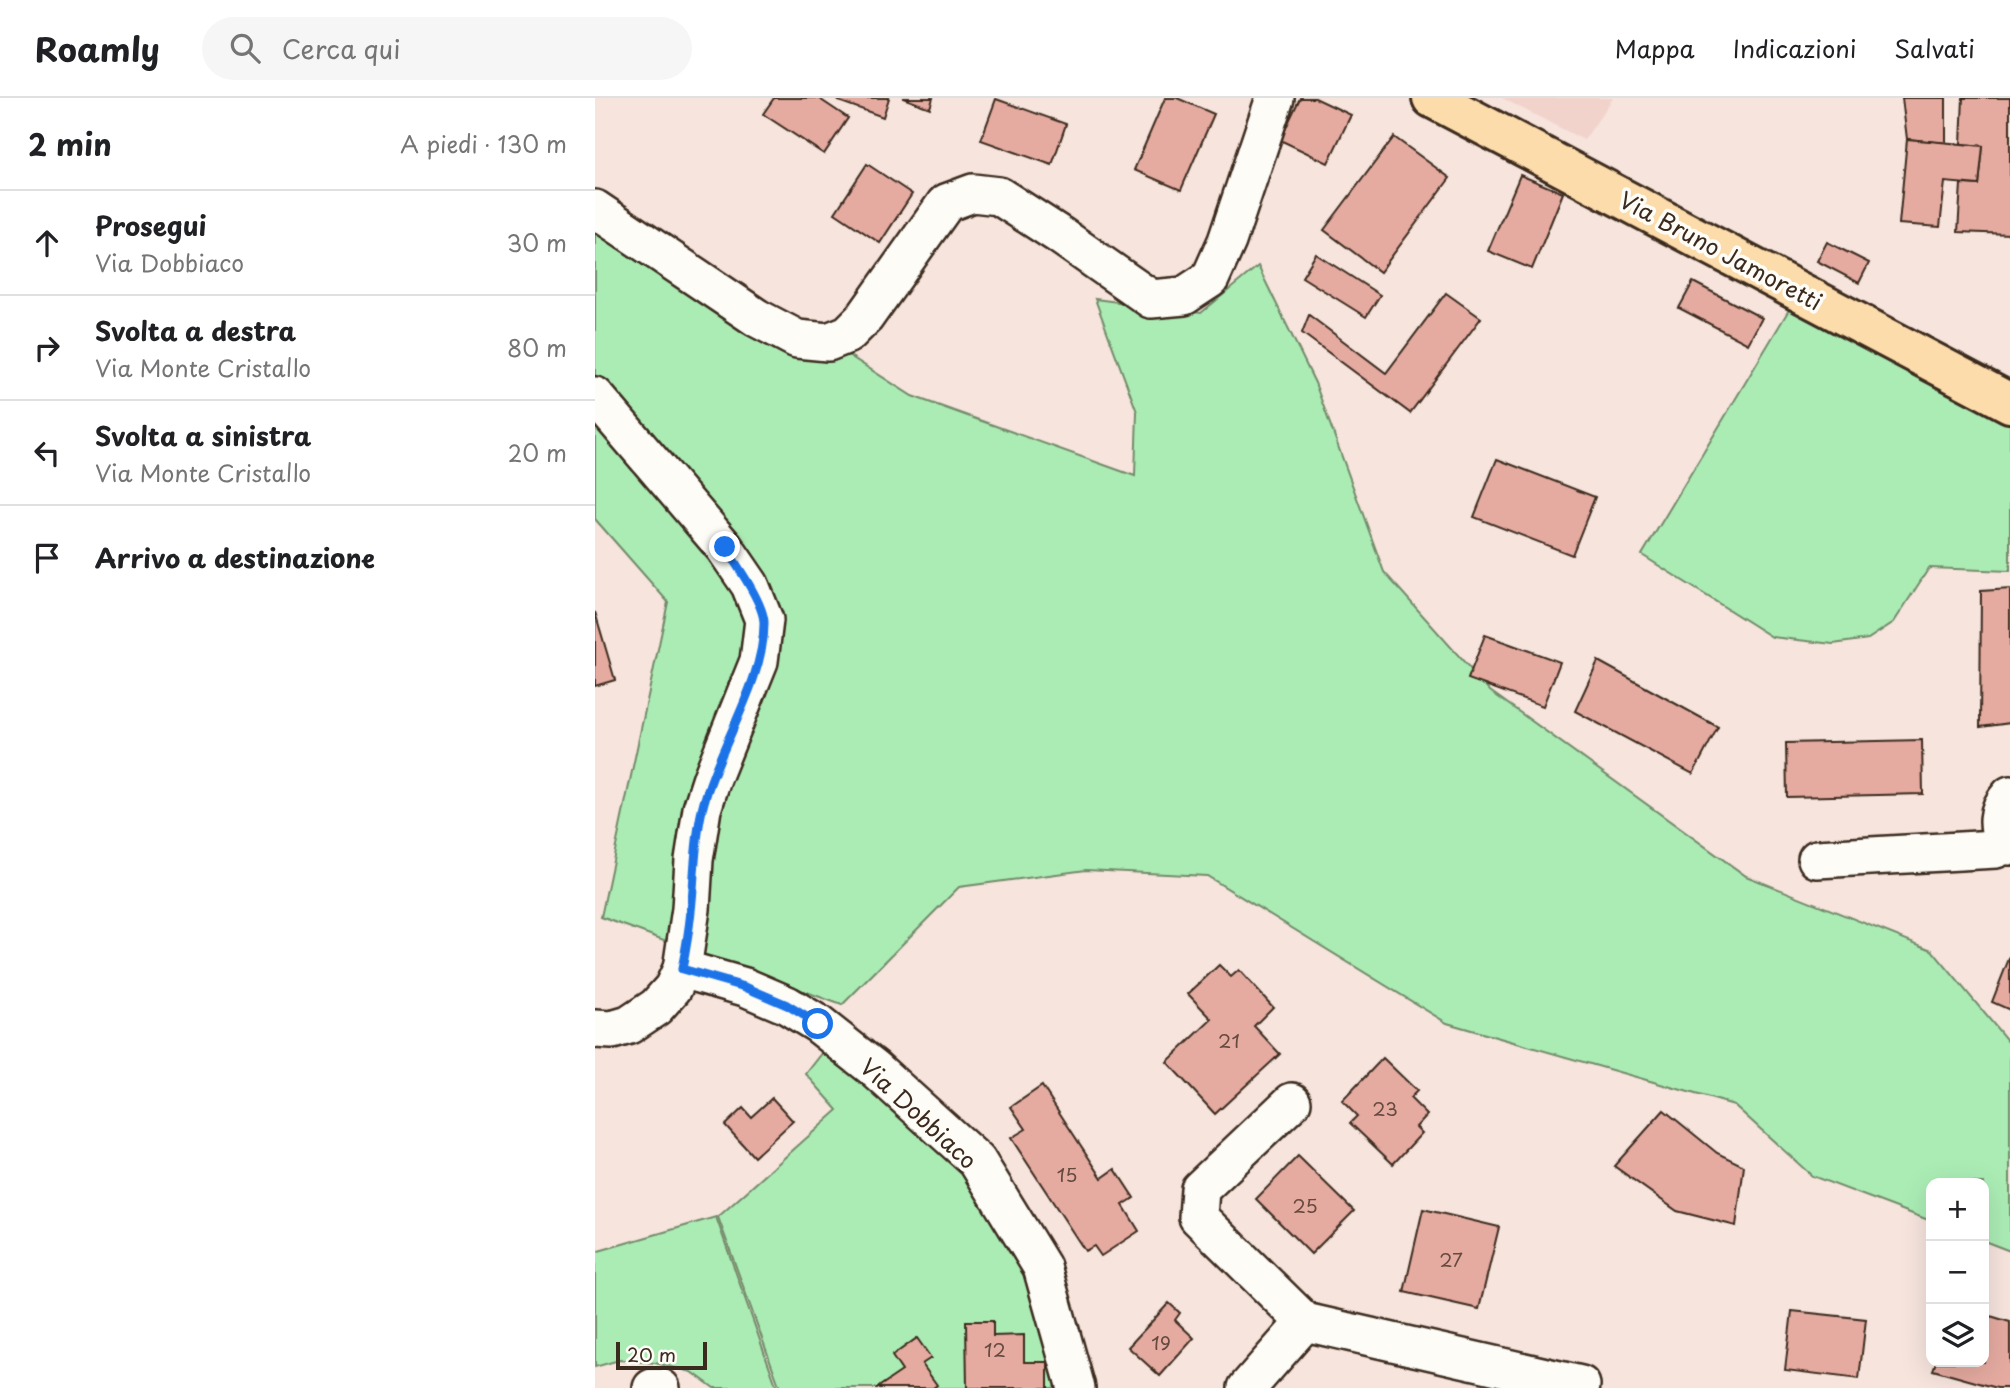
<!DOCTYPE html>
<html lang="it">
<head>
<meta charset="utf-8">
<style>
  :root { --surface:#fff; --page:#f6f6f6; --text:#202124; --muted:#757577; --line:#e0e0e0 }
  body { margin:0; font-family:"Playpen Sans",sans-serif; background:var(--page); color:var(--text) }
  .controls { position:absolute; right:21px; bottom:21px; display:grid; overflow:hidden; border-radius:14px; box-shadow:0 7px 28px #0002 }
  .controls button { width:63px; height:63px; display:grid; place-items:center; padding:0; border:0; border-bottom:2px solid var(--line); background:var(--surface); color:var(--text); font:35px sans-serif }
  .scale { position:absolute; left:21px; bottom:18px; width:91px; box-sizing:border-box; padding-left:7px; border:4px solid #3b2a1e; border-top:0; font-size:19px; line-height:24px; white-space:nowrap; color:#3b2a1e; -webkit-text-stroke:5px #fdfcf7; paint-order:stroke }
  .stop { position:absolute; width:21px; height:21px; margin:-16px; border:5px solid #1a73e8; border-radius:50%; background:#fff }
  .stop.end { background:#1a73e8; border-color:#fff; box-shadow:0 2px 7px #0008 }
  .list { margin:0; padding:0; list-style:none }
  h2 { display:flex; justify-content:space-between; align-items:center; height:91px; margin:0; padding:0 28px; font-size:30px }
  h2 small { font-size:23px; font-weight:400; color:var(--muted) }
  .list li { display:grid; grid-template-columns:46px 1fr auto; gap:21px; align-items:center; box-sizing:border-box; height:105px; padding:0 28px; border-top:2px solid var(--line) }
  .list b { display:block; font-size:26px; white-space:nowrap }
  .list p { margin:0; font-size:23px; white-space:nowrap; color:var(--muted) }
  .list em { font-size:23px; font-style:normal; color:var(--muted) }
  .icon { flex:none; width:38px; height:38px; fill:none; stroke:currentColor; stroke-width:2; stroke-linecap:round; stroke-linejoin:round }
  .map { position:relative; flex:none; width:1415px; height:1290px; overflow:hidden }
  header { display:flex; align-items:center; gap:42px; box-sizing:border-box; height:98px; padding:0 35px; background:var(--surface); border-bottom:2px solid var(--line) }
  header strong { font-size:33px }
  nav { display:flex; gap:38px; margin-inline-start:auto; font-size:24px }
  .search { width:490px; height:63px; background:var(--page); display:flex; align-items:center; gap:18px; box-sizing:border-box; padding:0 24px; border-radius:38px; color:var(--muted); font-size:26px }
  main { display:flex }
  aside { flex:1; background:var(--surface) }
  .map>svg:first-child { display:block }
</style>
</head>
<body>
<header>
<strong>Roamly</strong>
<div class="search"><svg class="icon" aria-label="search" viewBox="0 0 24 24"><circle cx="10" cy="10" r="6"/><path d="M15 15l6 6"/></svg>Cerca qui</div>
<nav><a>Mappa</a><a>Indicazioni</a><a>Salvati</a></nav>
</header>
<main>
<aside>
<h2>2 min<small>A piedi · 130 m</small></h2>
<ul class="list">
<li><svg class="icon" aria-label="ahead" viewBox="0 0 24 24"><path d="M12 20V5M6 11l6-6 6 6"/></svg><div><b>Prosegui</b><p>Via Dobbiaco</p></div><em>30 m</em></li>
<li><svg class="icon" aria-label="right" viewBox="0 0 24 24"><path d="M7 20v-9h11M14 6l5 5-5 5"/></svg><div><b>Svolta a destra</b><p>Via Monte Cristallo</p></div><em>80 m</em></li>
<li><svg class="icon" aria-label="left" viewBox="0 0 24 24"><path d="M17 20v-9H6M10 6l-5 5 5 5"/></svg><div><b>Svolta a sinistra</b><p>Via Monte Cristallo</p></div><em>20 m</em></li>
<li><svg class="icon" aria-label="arrive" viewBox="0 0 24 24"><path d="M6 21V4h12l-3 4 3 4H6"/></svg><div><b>Arrivo a destinazione</b></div></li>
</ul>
</aside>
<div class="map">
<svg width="1415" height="1290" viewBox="0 0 1415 1290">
  <rect width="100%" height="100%" fill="#f6e4dd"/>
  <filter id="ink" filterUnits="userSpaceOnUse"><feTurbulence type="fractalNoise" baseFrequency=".0143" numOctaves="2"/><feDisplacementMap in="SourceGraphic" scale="14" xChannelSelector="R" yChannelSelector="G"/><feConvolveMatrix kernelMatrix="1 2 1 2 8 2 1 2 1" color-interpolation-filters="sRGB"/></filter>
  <g filter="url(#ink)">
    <polygon fill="#f1d3cb" points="907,0 1018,0 989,42"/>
    <g fill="#abecb5" stroke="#738b6a" stroke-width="2">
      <polygon points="0,96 70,139 317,298 540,378 542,314 500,201 606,215 663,168 720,285 789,474 895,593 1151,778 1337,852 1415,946 1415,1153 1389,1143 1389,1085 1336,1085 1336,1123 1217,1078 1139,1007 852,925 612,778 491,772 364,789 247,907 6,819 73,504 0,421"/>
      <polygon points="1195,210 1415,322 1415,473 1334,470 1299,524 1273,541 1238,546 1177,539 1047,457"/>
      <polygon points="232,949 339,1036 391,1104 438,1172 476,1290 185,1290 123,1119 243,1012 211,976"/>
      <polygon points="121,1119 182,1290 119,1290 97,1274 60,1265 24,1262 0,1269 0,1154"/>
    </g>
    <g fill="#e5aba1" stroke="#3b2a1e" stroke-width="2">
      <polygon points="179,0 223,0 253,20 229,56 168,16"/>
      <polygon points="244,0 294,0 288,19 243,3"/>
      <polygon points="308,0 338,0 335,10"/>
      <polygon points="570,0 582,0 619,16 586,92 539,72"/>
      <polygon points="705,0 720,0 756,17 733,65 685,42"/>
      <polygon points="1307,0 1351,0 1351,45 1312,41"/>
      <polygon points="1368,0 1415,0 1415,136 1363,134 1366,86 1384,87 1388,48 1366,46"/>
      <polygon points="401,1 471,26 457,67 386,42"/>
      <polygon points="799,39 855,80 785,174 729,132"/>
      <polygon points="1312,41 1388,48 1384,87 1350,84 1345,129 1304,126"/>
      <polygon points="272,66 317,96 285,145 240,115"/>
      <polygon points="925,77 968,95 937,171 893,153"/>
      <polygon points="1232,144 1274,165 1264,185 1222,163"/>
      <polygon points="721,156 785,197 771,219 707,179"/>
      <polygon points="1098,184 1167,220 1153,246 1084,210"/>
      <polygon points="851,195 886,220 815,315 707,235 714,217 791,275"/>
      <polygon points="902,361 1000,399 977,457 879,419"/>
      <polygon points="1415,491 1415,625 1385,629 1386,493"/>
      <polygon points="0,514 20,582 0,588"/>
      <polygon points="890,537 965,564 948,608 873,581"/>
      <polygon points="1003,563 1123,629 1098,676 980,613"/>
      <polygon points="1327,642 1328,696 1192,699 1191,645"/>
      <polygon points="1415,858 1415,912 1397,904"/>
      <polygon points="624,867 636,879 644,872 678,909 659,928 685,956 620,1016 572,964 617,921 593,896"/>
      <polygon points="788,960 822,993 815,1000 832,1017 821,1029 827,1035 798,1066 755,1025 762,1018 747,1003"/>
      <polygon points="447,988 507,1080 520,1071 539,1100 528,1107 544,1133 506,1158 499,1148 490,1153 416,1040 431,1031 416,1009"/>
      <polygon points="177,1000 198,1023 159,1059 130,1027 148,1010 156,1019"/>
      <polygon points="1069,1012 1122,1055 1149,1068 1141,1128 1082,1113 1019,1068"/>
      <polygon points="703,1058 759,1113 716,1156 661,1101"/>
      <polygon points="828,1111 904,1129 884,1211 809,1194"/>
      <polygon points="574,1205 585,1215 580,1222 599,1240 565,1278 533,1249"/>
      <polygon points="1197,1213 1271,1221 1264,1281 1190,1272"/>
      <polygon points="1389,1216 1415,1224 1415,1290 1402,1290 1338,1272 1341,1264 1389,1264"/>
      <polygon points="371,1223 398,1223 398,1238 429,1237 429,1264 453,1264 453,1290 372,1290"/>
      <polygon points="322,1240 336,1260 327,1266 342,1287 338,1290 282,1290 307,1273 297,1258"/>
    </g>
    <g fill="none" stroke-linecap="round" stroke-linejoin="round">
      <g stroke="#3b2a1e" stroke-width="42">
        <g id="minor">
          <polyline points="0,111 162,220 202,241 233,244 253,236 270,219 351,105 378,95 404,98 466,138 556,201 589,198 615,181 632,143 680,0"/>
          <polyline points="0,298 129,449 155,487 169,522 164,563 117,680 107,711 99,762 96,811 87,871 78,890 61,909 34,927 17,932 0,931"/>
          <path d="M1415 697C1401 712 1402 728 1409 747L1415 748"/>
          <polyline points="1222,761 1401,751 1409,747"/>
          <polyline points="87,871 150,889 192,907 223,926 280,971 382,1063 447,1169 481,1290"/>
          <polyline points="697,1004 605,1091 603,1119 710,1224 986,1287"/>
          <polyline points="57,1290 66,1290"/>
          <polyline points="652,1290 710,1224"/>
        </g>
      </g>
      <g stroke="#3b2a1e" stroke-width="44">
        <polyline id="major" points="837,0 1415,305"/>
      </g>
      <use href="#minor" stroke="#fdfcf7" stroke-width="37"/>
      <use href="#major" stroke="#fddcac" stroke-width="38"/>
    </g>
  </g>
  <g fill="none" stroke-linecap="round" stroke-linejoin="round" filter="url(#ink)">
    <path stroke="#1a73e8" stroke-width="9" d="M130 449C141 466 168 504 169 524 170 584 121 652 107 712 99 746 100 778 96 813 94 832 91 851 87 871L150 889 192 907 223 926"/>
  </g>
  <g text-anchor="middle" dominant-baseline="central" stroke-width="7" stroke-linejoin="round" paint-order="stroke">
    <g font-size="19" fill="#664a3f">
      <text x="634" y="942">21</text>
      <text x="790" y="1010">23</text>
      <text x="472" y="1076">15</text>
      <text x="710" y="1107">25</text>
      <text x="856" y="1161">27</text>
      <text x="566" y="1244">19</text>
      <text x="400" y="1251">12</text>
    </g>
    <g font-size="23" fill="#3b2a1e" stroke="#fdfcf7">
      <text transform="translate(1126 152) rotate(28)">Via Bruno Jamoretti</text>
      <text transform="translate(324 1015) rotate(43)">Via Dobbiaco</text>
    </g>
  </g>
</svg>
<div class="controls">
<button>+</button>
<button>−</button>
<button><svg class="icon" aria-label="layers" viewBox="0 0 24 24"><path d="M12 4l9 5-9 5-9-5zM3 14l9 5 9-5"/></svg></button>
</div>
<div class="scale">20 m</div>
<div class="stop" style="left:223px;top:926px"></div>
<div class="stop end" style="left:130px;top:449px"></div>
</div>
</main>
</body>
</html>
